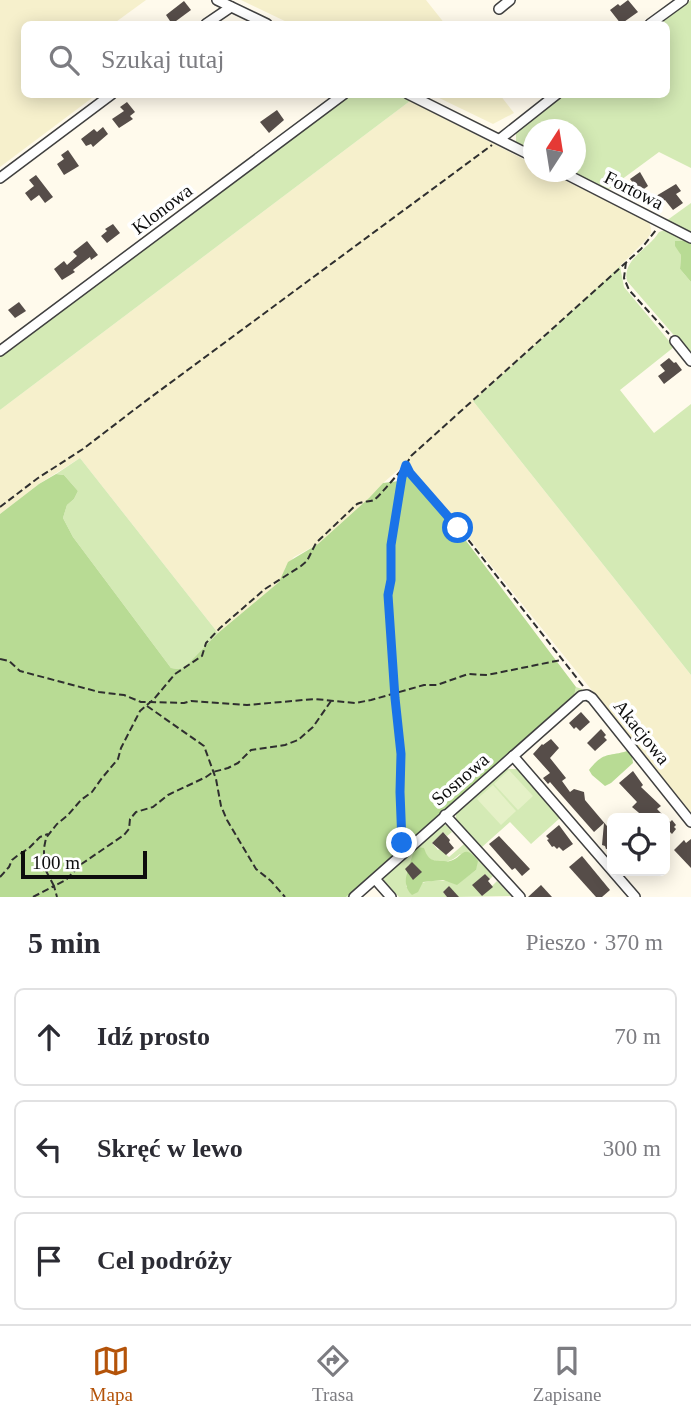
<!DOCTYPE html>
<html lang="pl">
<head>
<meta charset="utf-8">
<style>
  :root { --surface:#fff; --page:#f2f2f3; --text:#2b2b33; --muted:#7c7c81; --line:#e1e1e2; --accent:#b45309 }
  body { margin:0; font-family:"Times New Roman",serif; background:var(--page); color:var(--text) }
  .controls { position:absolute; right:21px; bottom:21px; display:grid; overflow:hidden; border-radius:10px; box-shadow:0 4px 18px #0003 }
  .controls button { width:63px; height:63px; display:grid; place-items:center; padding:0; border:0; border-bottom:2px solid var(--line); background:var(--surface); color:var(--text); font:35px sans-serif }
  .compass { position:absolute; left:523px; top:119px; width:63px; height:63px; border-radius:50%; background:var(--surface); box-shadow:0 4px 18px #0003; rotate:12deg }
  .scale { position:absolute; left:21px; bottom:18px; width:126px; box-sizing:border-box; padding-left:7px; border:4px solid #0d0d0d; border-top:0; font-size:19px; line-height:24px; white-space:nowrap; color:#0d0d0d; -webkit-text-stroke:5px #fff; paint-order:stroke }
  .stop { position:absolute; width:21px; height:21px; margin:-16px; border:5px solid #1a73e8; border-radius:50%; background:#fff }
  .stop.end { background:#1a73e8; border-color:#fff; box-shadow:0 2px 7px #0008 }
  .list { margin:0; padding:0; list-style:none }
  h2 { display:flex; justify-content:space-between; align-items:center; height:91px; margin:0; padding:0 28px; font-size:30px }
  h2 small { font-size:23px; font-weight:400; color:var(--muted) }
  .list li { display:grid; grid-template-columns:46px 1fr auto; gap:21px; align-items:center; box-sizing:border-box; height:98px; margin:0 14px 14px; padding:0 14px; border:2px solid var(--line); border-radius:10px }
  .list b { display:block; font-size:26px; white-space:nowrap }
  .list em { font-size:23px; font-style:normal; color:var(--muted) }
  .icon { flex:none; width:38px; height:38px; fill:none; stroke:currentColor; stroke-width:2; stroke-linecap:round; stroke-linejoin:round }
  .map { position:relative; flex:none; width:691px; height:897px; overflow:hidden }
  .search { position:absolute; background:var(--surface); box-shadow:0 4px 18px #0003; left:21px; right:21px; top:21px; height:77px; display:flex; align-items:center; gap:18px; box-sizing:border-box; padding:0 24px; border-radius:10px; color:var(--muted); font-size:26px }
  .sheet { height:427px; background:var(--surface) }
  nav { display:flex; justify-content:space-around; align-items:center; box-sizing:border-box; height:98px; border-top:2px solid var(--line); background:var(--surface); font-size:19px; color:var(--muted) }
  nav a { display:grid; justify-items:center; gap:4px }
  nav .on { color:var(--accent) }
  .map>svg:first-child { display:block }
</style>
</head>
<body>
<div class="map">
<svg width="691" height="897" viewBox="0 0 691 897">
  <rect width="100%" height="100%" fill="#fffaec"/>
  <g fill="#f6f0cc">
    <polygon points="0,0 146,0 113,24 24,24 24,94 96,95 0,167"/>
    <polygon points="241,0 426,0 445,24 291,24"/>
    <polygon points="433,95 500,95 514,113 493,124"/>
    <polygon points="410,101 533,164 534,172 548,172 649,222 651,228 651,233 647,239 620,266 549,333 473,401 691,675 691,813 435,496 406,465 404,465 383,483 369,498 318,544 294,557 285,568 284,574 279,582 218,633 80,458 39,484 0,514 0,410"/>
  </g>
  <g fill="#d4eab5" fill-rule="evenodd">
    <polygon points="691,0 691,168 659,152 606,191 568,172 576,172 576,130 534,130 533,154 516,143 516,132 521,127 564,95 666,94 666,24 658,24"/>
    <polygon points="348,95 396,95 410,101 0,410 0,355"/>
    <polygon points="691,203 691,233 666,221"/>
    <path d="M665 230 687 241H676L681 255 680 269 691 282V355L627 281C622 259 649 249 659 232Z"/>
    <polygon points="620,266 624,287 674,347 620,390 654,433 691,404 691,675 473,401 549,333"/>
    <polygon points="80,458 218,633 184,668 178,669 171,668 73,537 63,518 67,505 74,499 78,491 64,475 56,474"/>
    <polygon points="576,687 582,689 582,693 349,897 346,897 574,696"/>
    <polygon points="504,769 517,769 560,818 531,844 510,822 482,847 456,819 456,814"/>
    <path d="M446 825 452 832 447 836 443 832 432 843 438 850 440 849 449 857 464 844 493 876 490 879 485 874 473 885 482 896 497 881 511 896 455 897 449 886 443 892 447 897H399L384 881V874L441 826ZM414 849C430 859 442 870 460 854L476 870 457 884C439 877 425 882 406 887L407 868 413 858Z"/>
  </g>
  <g fill="#b8db94">
    <polygon points="675,241 687,241 691,243 691,282 680,269 681,255 675,246"/>
    <path d="M404 472C410 472 412 475 413 480L467 542 576 687 574 696 346 897H0V514L39 484 56 474 64 475 78 491 74 499 67 505 63 518 73 537 171 668 178 669 184 668 218 633 279 582 288 562 318 544 369 498 383 483 399 481 402 479Z"/>
    <path d="M627 751 632 756 633 763 611 783 605 786 592 775 589 770C604 751 608 757 627 751Z"/>
    <path d="M417 847 424 848C428 860 432 861 444 861 446 861 448 862 450 861 463 858 463 842 478 861L476 870 457 885 443 880 423 882 418 892 412 895C398 882 412 863 414 849Z"/>
  </g>
  <g fill="#e5f1c7">
    <polygon points="509,770 533,796 518,810 494,784"/>
    <polygon points="493,785 516,811 501,825 477,799"/>
  </g>
  <g fill="#564d49">
    <polygon points="628,0 638,12 621,24 610,10 618,4 620,6"/>
    <polygon points="184,1 191,10 172,24 166,15"/>
    <polygon points="127,102 135,112 130,116 133,119 119,128 112,119 124,111 120,107"/>
    <polygon points="277,110 284,120 269,133 260,122"/>
    <polygon points="103,127 108,134 93,147 91,144 86,146 81,139 94,129 97,132"/>
    <polygon points="68,150 79,166 64,175 57,164 64,159 61,155"/>
    <polygon points="640,172 648,186 640,192 630,179"/>
    <polygon points="36,175 53,197 45,203 39,195 31,201 25,193 34,186 29,180"/>
    <polygon points="676,184 681,191 676,194 683,203 673,210 665,200 661,203 656,196"/>
    <polygon points="113,224 120,233 107,243 101,236 107,231 105,229"/>
    <polygon points="87,241 98,255 91,260 90,257 73,270 75,272 62,280 54,269 64,261 67,265 77,256 73,252"/>
    <polygon points="19,302 26,311 15,318 8,310"/>
    <polygon points="669,358 674,363 676,362 682,370 664,384 658,376 665,371 660,365"/>
    <polygon points="581,712 590,722 580,731 576,727 574,729 569,723"/>
    <polygon points="601,729 606,735 604,737 607,740 595,751 587,743"/>
    <polygon points="551,739 559,748 550,758 566,778 562,781 570,792 574,789 584,792 585,800 612,832 612,849 606,849 605,846 602,845 604,823 594,832 556,789 550,782 548,784 543,778 550,773 533,754 542,744 543,745"/>
    <polygon points="633,771 643,785 641,787 661,806 657,809 670,822 672,820 676,825 674,827 676,829 672,834 670,832 665,837 665,818 645,818 632,807 637,802 619,783"/>
    <polygon points="559,825 573,844 563,851 559,847 557,849 554,846 552,847 547,840 549,839 546,836"/>
    <polygon points="443,832 450,840 449,842 454,848 446,855 432,843"/>
    <polygon points="499,836 530,869 522,876 515,868 512,870 489,844"/>
    <polygon points="691,839 691,868 674,850 684,840 686,843"/>
    <polygon points="582,856 610,890 602,897 596,897 569,867"/>
    <polygon points="412,862 422,872 413,880 405,869"/>
    <polygon points="485,874 490,879 488,881 493,887 482,896 472,885"/>
    <polygon points="541,885 552,897 528,897"/>
    <polygon points="449,886 459,897 447,897 443,892"/>
  </g>
  <g fill="none" stroke-linecap="round" stroke-linejoin="round">
    <g stroke="#404040" stroke-width="12">
      <g id="street">
        <polyline points="217,0 267,24"/>
        <polyline points="499,9 510,0"/>
        <polyline points="206,24 231,7"/>
        <polyline points="650,24 683,0"/>
        <polyline points="408,94 534,157"/>
        <polyline points="500,139 557,94"/>
        <polyline points="562,172 691,238"/>
        <polyline points="0,178 112,94"/>
        <polyline points="675,341 691,361"/>
        <polyline points="0,351 344,94"/>
        <polyline points="513,756 635,897"/>
        <polyline points="445,815 520,897"/>
        <polyline points="375,879 391,897"/>
        <polyline points="354,897 581,696 587,695 592,698 691,822"/>
      </g>
    </g>
    <g stroke="#2f2f2f" stroke-width="2" stroke-dasharray="7 3.5" stroke-linecap="butt">
      <polyline points="626,262 624,278 629,290 669,334"/>
      <polyline points="0,507 38,478 83,449 143,403 492,145"/>
      <polyline points="0,659 9,661 20,671 99,692 124,695 141,702 150,702 184,703 191,701 247,705 315,699 355,703 371,700 424,685 437,685 468,674 487,675 561,660"/>
      <polyline points="583,686 459,528 409,473 406,465 411,456 641,249 656,230"/>
      <path d="M331 701 313 727 298 740 285 745 251 750 238 763 228 768 213 772 206 777 168 795 153 807 136 812 130 819 129 829 124 835 80 865 66 880 54 886 44 867V848L46 838 57 824 68 815 81 800 92 792 102 778 118 759 121 748 140 711 154 699 175 674 202 656 206 643 220 628 265 589 301 566 307 561 316 543 357 504C363 501 369 502 374 500 378 498 400 471 406 465"/>
      <polyline points="147,706 204,746 216,779 221,806 227,820 256,869 271,881 285,897"/>
      <polyline points="402,844 400,792 402,754 395,698 388,595 391,580 392,545 402,477 405,468"/>
      <polyline points="0,877 9,867 12,860 17,856 29,848 40,837 48,834"/>
      <polyline points="33,897 54,886 57,897"/>
    </g>
    <use href="#street" stroke="#fff" stroke-width="9"/>
  </g>
  <g fill="none" stroke-linecap="round" stroke-linejoin="round">
    <polyline stroke="#1a73e8" stroke-width="9" points="402,843 400,792 401,754 395,698 388,595 391,580 391,545 402,477 406,465 410,473 458,528"/>
  </g>
  <g text-anchor="middle" dominant-baseline="central" stroke-width="7" stroke-linejoin="round" paint-order="stroke">
    <g font-size="19" fill="#0d0d0d" stroke="#fff">
      <text transform="translate(634 190) rotate(27)">Fortowa</text>
      <text transform="translate(162 209) rotate(-37)">Klonowa</text>
      <text transform="translate(642 732) rotate(51)">Akacjowa</text>
      <text transform="translate(460 779) rotate(-41)">Sosnowa</text>
    </g>
  </g>
</svg>
<div class="controls">
<button><svg class="icon" aria-label="locate" viewBox="0 0 24 24"><circle cx="12" cy="12" r="6"/><path d="M12 2v4M12 18v4M2 12h4M18 12h4"/></svg></button>
</div>
<svg class="compass" viewBox="-18 -18 36 36"><path d="M0-13l5 13h-10z" fill="#e53935"/><path d="M0 13l5-13h-10z" fill="#7c7c81"/></svg>
<div class="scale">100 m</div>
<div class="stop" style="left:458px;top:528px"></div>
<div class="stop end" style="left:402px;top:843px"></div>
<div class="search"><svg class="icon" aria-label="search" viewBox="0 0 24 24"><circle cx="10" cy="10" r="6"/><path d="M15 15l6 6"/></svg>Szukaj tutaj</div>
</div>
<section class="sheet">
<h2>5 min<small>Pieszo · 370 m</small></h2>
<ul class="list">
<li><svg class="icon" aria-label="ahead" viewBox="0 0 24 24"><path d="M12 20V5M6 11l6-6 6 6"/></svg><div><b>Idź prosto</b></div><em>70 m</em></li>
<li><svg class="icon" aria-label="left" viewBox="0 0 24 24"><path d="M17 20v-9H6M10 6l-5 5 5 5"/></svg><div><b>Skręć w lewo</b></div><em>300 m</em></li>
<li><svg class="icon" aria-label="arrive" viewBox="0 0 24 24"><path d="M6 21V4h12l-3 4 3 4H6"/></svg><div><b>Cel podróży</b></div></li>
</ul>
</section>
<nav>
<a class="on"><svg class="icon" aria-label="map" viewBox="0 0 24 24"><path d="M3 6l6-2 6 2 6-2v14l-6 2-6-2-6 2zM9 4v14M15 6v14"/></svg>Mapa</a>
<a><svg class="icon" aria-label="directions" viewBox="0 0 24 24"><path d="M12 3l9 9-9 9-9-9zM9 14v-3h6M13 9l2 2-2 2"/></svg>Trasa</a>
<a><svg class="icon" aria-label="saved" viewBox="0 0 24 24"><path d="M7 4h10v16l-5-4-5 4z"/></svg>Zapisane</a>
</nav>
</body>
</html>
